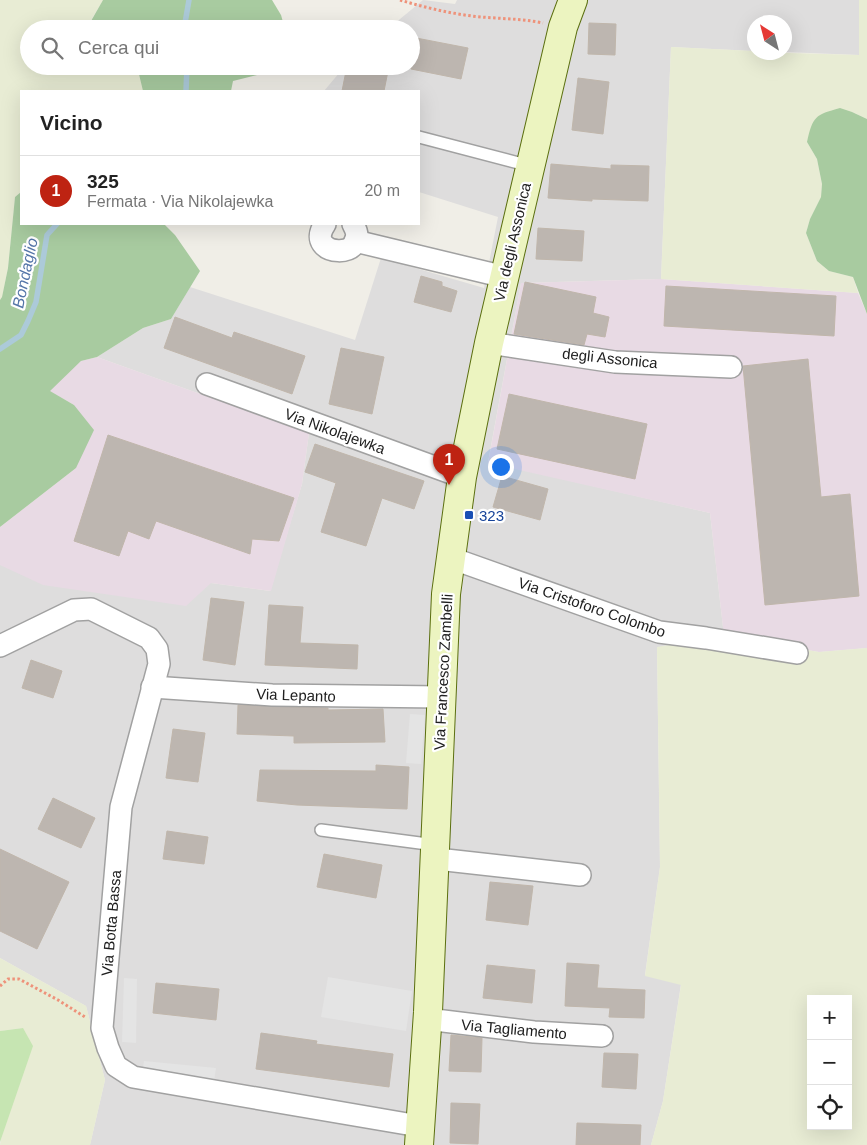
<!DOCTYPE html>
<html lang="it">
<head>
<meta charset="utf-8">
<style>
  :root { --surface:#fff; --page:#f2f2f2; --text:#222; --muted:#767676; --line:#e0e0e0; --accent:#be2312 }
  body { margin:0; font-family:Helvetica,sans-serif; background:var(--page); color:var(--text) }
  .controls { position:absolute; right:15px; bottom:15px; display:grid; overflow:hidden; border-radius:0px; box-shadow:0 5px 20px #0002 }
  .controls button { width:45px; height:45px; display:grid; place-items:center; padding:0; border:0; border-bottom:1px solid var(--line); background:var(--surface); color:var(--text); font:25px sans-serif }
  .compass { position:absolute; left:747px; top:15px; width:45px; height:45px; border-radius:50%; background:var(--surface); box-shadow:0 5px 20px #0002; rotate:324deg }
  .you { position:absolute; left:500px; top:466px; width:18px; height:18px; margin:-12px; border:4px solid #fff; border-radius:50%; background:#1a73e8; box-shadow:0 0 0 8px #1a73e833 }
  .badge { display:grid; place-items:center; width:32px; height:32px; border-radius:50%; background:var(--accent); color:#fff; font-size:16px; font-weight:700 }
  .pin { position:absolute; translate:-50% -41px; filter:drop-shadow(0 1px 2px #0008) }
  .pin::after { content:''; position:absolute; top:26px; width:18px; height:15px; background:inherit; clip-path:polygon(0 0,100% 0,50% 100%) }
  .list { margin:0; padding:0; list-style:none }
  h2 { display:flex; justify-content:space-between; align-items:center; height:65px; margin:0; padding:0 20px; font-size:21px }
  h2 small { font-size:16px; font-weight:400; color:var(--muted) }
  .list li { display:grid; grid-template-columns:32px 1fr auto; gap:15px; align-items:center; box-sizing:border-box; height:70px; padding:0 20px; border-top:1px solid var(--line) }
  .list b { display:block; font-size:19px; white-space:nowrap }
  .list p { margin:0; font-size:16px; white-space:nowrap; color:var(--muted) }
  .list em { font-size:16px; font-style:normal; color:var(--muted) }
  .icon { flex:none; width:28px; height:28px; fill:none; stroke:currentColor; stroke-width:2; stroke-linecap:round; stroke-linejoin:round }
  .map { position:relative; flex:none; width:867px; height:1145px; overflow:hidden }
  .search { position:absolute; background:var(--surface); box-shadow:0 5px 20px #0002; left:20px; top:20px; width:400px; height:55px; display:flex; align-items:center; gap:12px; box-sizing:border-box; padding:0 18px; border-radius:28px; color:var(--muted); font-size:19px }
  .panel { position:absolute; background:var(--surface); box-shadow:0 5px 20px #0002; left:20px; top:90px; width:400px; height:135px; border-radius:0px }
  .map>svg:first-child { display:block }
</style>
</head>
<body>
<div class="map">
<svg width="867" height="1145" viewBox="0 0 867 1145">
  <rect width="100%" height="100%" fill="#f0eee7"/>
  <polygon fill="#dedddd" points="423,0 455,4 457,0 859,0 859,55 785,52 784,22 754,22 754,51 671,47 661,279 521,283 488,462 710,513 724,636 657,648 660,867 645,975 681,984 663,1101 651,1145 90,1145 105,1080 86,1006 0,958 0,565 211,583 270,591 302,484 309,433 97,357 143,328 171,319 190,287 355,340 381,258 484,288 498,217 419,192 419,91 324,91 345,66 411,66 411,29 388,29"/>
  <g fill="#e8dae4">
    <polygon points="661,279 858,293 867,314 867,648 819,652 724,636 710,513 488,463 521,283"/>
    <polygon points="97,357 309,433 302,484 271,591 211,583 186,606 43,585 0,565 0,527 76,468 74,405 49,391 81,361"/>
  </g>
  <g fill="#e8ecd4" fill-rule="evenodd">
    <polygon points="0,0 103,0 91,20 99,29 29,29 29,66 137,66 143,91 21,91 21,192 15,197 8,268 2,297 0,300"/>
    <polygon points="859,0 867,0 867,119 852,112 807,142 817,159 822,184 821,197 810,219 806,233 817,261 829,271 853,277 858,293 661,279 671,47 754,51 754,52 859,55"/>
    <path d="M724 636 819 652 867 648V1145H651L663 1101 681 985 645 976 660 867 657 647ZM811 999H848V1126H811Z"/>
    <polygon points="0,958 86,1006 105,1080 90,1145 0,1145 22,1028 0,1031"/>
  </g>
  <polygon fill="#c6e5b2" points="23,1028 33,1046 0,1142 0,1031"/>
  <g fill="#a8cba0">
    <polygon points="103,0 272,0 281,15 285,29 99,29 91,21"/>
    <polygon points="137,66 293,66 233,81 231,91 143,91"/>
    <path d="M840 108 852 112 867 119V314L853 277 829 271 817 261 806 233 810 219 821 197 822 184 817 159 807 142C813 116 815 115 840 108Z"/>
    <polygon points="21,192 21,224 164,224 175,235 200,271 171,319 143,328 97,357 81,361 50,391 74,405 94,430 76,468 0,527 0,300 2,297 8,268 15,197"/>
  </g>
  <g fill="#e4e4e4">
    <polygon points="410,714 425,715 421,764 406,763"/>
    <polygon points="328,977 412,991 406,1031 321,1017"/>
    <polygon points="124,978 137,979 136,1043 122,1042"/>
    <polygon points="144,1061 216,1068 214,1081 142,1074"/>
  </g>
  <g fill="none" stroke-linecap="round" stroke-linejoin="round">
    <g stroke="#accad9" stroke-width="5.5">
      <polyline points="184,29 189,0"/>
      <polyline points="186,91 187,66"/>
      <polyline points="0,349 21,335 28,321 36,302 47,235 57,224"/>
    </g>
  </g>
  <g fill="#bdb6b0" stroke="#c0b6ab">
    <polygon points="589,23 616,24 615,55 588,54"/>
    <polygon points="411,37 468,48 461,79 411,69"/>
    <polygon points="347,66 389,66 384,91 342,91"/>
    <polygon points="578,78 609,82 603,134 572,130"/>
    <polygon points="551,164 611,169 611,165 649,166 648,201 592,199 592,201 548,198"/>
    <polygon points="538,228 584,231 582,261 536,259"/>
    <polygon points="421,276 442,282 442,286 457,291 451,312 414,302"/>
    <polygon points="525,282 596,297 593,313 609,317 605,337 587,334 584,345 514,334"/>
    <polygon points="666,286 836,296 834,336 664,326"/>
    <polygon points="175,317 232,338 234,332 305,356 292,394 164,348"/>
    <polygon points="341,348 384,357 372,414 329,404"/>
    <polygon points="808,359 821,497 850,494 859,596 765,605 743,366"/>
    <polygon points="509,394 647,424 635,479 497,449"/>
    <polygon points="108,435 294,498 279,541 252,539 250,554 156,521 149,539 128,531 119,556 74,541"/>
    <polygon points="315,444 424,481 414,509 382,498 366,546 321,532 336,483 305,472"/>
    <polygon points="502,476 548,489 540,520 493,507"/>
    <polygon points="211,598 244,602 235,665 203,660"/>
    <polygon points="269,605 303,607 300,643 358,645 357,669 265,665"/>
    <polygon points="31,660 62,671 53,698 22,688"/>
    <polygon points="238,705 328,708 328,710 383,709 385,742 294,743 294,736 237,734"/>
    <polygon points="173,729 205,733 198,782 166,778"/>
    <polygon points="376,765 409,767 407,809 297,805 257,801 260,770 376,771"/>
    <polygon points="53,798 95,818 81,848 38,829"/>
    <polygon points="167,831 208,837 204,864 163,859"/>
    <polygon points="0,849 69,882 37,949 0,931"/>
    <polygon points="324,854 382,865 376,898 317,887"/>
    <polygon points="490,882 533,886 528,925 486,920"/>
    <polygon points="567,963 599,965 597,988 645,990 644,1018 609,1017 610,1008 565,1006"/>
    <polygon points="487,965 535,970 532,1003 483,998"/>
    <polygon points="156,983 219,989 216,1020 153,1013"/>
    <polygon points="261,1033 317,1041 316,1044 393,1054 389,1087 256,1069"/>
    <polygon points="451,1035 482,1038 481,1072 449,1071"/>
    <polygon points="604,1053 638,1054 636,1089 602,1087"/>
    <polygon points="451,1103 480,1104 478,1144 450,1143"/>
    <polygon points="577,1123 641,1125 640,1145 576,1145"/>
  </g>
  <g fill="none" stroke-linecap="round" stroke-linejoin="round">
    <g stroke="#a1a1a1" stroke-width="14">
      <g id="lane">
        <polyline points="419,137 530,166"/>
        <polyline points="321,830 435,845"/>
      </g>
    </g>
    <g stroke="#a1a1a1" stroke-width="24">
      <g id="street">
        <path d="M325 224C302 258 374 261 353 224"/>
        <polyline points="355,241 505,277"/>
        <polyline points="489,343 615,362 731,367"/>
        <polyline points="207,384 462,477"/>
        <polyline points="451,558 659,632 706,638 797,653"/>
        <polyline points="0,646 74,610 91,609 149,638 157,649 159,664 121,807 102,1028 108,1048 116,1066 133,1077 419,1126"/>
        <polyline points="152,687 272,695 441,697"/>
        <polyline points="435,857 446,860 580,875"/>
        <polyline points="427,1019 534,1032 602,1036"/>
      </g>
    </g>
    <g stroke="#5b6f0f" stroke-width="30">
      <polyline id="secondary" points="419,1145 428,1012 446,594 462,477 489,343 563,27 573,0"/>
    </g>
    <g stroke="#ee927a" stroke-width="3" stroke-dasharray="2.5 2.5" stroke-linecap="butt">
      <path d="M400 0C423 7 448 13 472 16 496 19 519 18 543 23"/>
      <polyline points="0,986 8,979 19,979 58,1000 85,1017"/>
    </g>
    <use href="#lane" stroke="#fff" stroke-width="11"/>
    <use href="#street" stroke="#fff" stroke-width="21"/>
    <use href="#secondary" stroke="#ecf4c0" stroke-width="28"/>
  </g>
  <rect fill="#1a4fb4" stroke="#fff" stroke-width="2" x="464" y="510" width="10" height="10" rx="2.5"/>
  <g text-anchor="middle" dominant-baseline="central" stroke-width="4.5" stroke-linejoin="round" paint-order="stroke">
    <g font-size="15" fill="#202020" stroke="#fff">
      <text transform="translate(512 242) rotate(-77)">Via degli Assonica</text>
      <text transform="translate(610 358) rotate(6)">degli Assonica</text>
      <text transform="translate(335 431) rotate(20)">Via Nikolajewka</text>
      <text transform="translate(592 607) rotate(19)">Via Cristoforo Colombo</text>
      <text transform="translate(443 672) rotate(-87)">Via Francesco Zambelli</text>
      <text transform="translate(296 695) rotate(2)">Via Lepanto</text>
      <text transform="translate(111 923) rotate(-85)">Via Botta Bassa</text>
      <text transform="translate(514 1029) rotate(5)">Via Tagliamento</text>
    </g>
    <g font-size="15" fill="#164399" stroke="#fff" text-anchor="start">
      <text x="479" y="515">323</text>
    </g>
    <g font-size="16" font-style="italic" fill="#5475a8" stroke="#fff">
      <text transform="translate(25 273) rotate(-78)">Bondaglio</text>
    </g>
  </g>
</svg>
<div class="controls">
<button>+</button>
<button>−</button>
<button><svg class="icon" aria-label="locate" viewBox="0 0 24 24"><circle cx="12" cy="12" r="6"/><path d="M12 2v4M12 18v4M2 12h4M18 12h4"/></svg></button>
</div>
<svg class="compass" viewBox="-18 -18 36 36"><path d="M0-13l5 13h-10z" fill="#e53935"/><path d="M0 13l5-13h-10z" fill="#767676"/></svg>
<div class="you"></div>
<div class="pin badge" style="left:449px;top:485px">1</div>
<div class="search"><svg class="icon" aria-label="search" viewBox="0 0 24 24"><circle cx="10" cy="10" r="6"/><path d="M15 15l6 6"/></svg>Cerca qui</div>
<section class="panel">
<h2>Vicino<small></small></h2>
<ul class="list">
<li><span class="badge">1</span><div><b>325</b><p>Fermata · Via Nikolajewka</p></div><em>20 m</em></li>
</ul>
</section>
</div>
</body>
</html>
